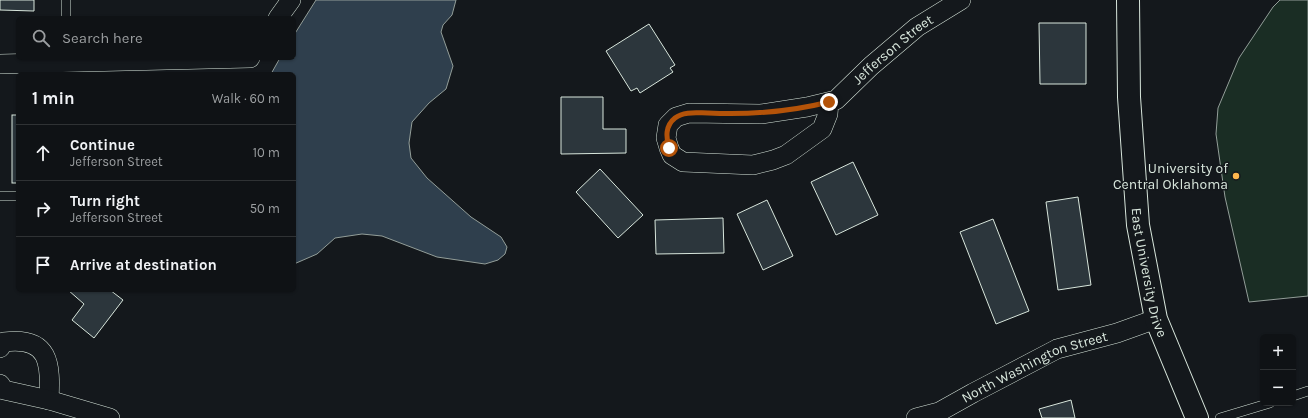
<!DOCTYPE html>
<html lang="en">
<head>
<meta charset="utf-8">
<style>
  :root { --surface:#0f1215; --page:#1d2022; --text:#f1f3f6; --muted:#9b9ea0; --line:#2f3234 }
  body { margin:0; font-family:Karla,sans-serif; background:var(--page); color:var(--text) }
  .controls { position:absolute; right:12px; bottom:12px; display:grid; overflow:hidden; border-radius:6px; box-shadow:0 1px 3px #0004 }
  .controls button { width:36px; height:36px; display:grid; place-items:center; padding:0; border:0; border-bottom:1px solid var(--line); background:var(--surface); color:var(--text); font:20px sans-serif }
  .stop { position:absolute; width:12px; height:12px; margin:-9px; border:3px solid #b45309; border-radius:50%; background:#fff }
  .stop.end { background:#b45309; border-color:#fff; box-shadow:0 1px 4px #0008 }
  .list { margin:0; padding:0; list-style:none }
  h2 { display:flex; justify-content:space-between; align-items:center; height:52px; margin:0; padding:0 16px; font-size:17px }
  h2 small { font-size:13px; font-weight:400; color:var(--muted) }
  .list li { display:grid; grid-template-columns:26px 1fr auto; gap:12px; align-items:center; box-sizing:border-box; height:56px; padding:0 16px; border-top:1px solid var(--line) }
  .list b { display:block; font-size:15px; white-space:nowrap }
  .list p { margin:0; font-size:13px; white-space:nowrap; color:var(--muted) }
  .list em { font-size:13px; font-style:normal; color:var(--muted) }
  .icon { flex:none; width:22px; height:22px; fill:none; stroke:currentColor; stroke-width:2; stroke-linecap:round; stroke-linejoin:round }
  .map { position:relative; flex:none; width:1308px; height:418px; overflow:hidden }
  .search { position:absolute; background:var(--surface); box-shadow:0 1px 3px #0004; left:16px; top:16px; width:280px; height:44px; display:flex; align-items:center; gap:10px; box-sizing:border-box; padding:0 14px; border-radius:6px; color:var(--muted); font-size:15px }
  .panel { position:absolute; background:var(--surface); box-shadow:0 1px 3px #0004; left:16px; top:72px; width:280px; height:220px; border-radius:6px }
  .map>svg:first-child { display:block }
</style>
</head>
<body>
<div class="map">
<svg width="1308" height="418" viewBox="0 0 1308 418">
  <rect width="100%" height="100%" fill="#14181c"/>
  <polygon fill="#1a2d24" stroke="#939e99" points="1280,0 1308,0 1308,296 1249,302 1225,197 1216,134 1218,108 1239,58 1273,7"/>
  <polygon fill="#2f3f4d" stroke="#939e99" points="316,0 456,0 452,15 443,25 441,32 453,66 446,89 429,103 412,122 409,143 411,158 427,178 471,217 501,237 507,247 505,254 498,260 485,264 437,257 382,236 362,234 335,238 317,254 294,264 294,74 271,74 280,58 294,58 294,35"/>
  <g fill="#2c363c" stroke="#d8e6dc">
    <polygon points="0,0 34,0 34,11 0,10"/>
    <polygon points="1039,23 1086,23 1086,84 1040,84"/>
    <polygon points="649,24 675,65 670,68 673,72 640,93 637,88 631,91 606,51"/>
    <polygon points="561,97 603,97 603,129 626,129 626,153 561,154"/>
    <rect x="12" y="115" width="6" height="68"/>
    <polygon points="853,162 878,215 836,235 811,182"/>
    <polygon points="600,169 643,215 618,238 576,192"/>
    <polygon points="1078,197 1091,285 1058,290 1046,202"/>
    <polygon points="767,200 793,256 763,270 737,214"/>
    <polygon points="723,218 724,253 656,254 655,220"/>
    <polygon points="993,219 1029,311 996,324 960,232"/>
    <polygon points="68,290 110,290 123,300 94,338 72,320 84,304"/>
    <polygon points="1071,400 1075,418 1042,418 1039,409"/>
  </g>
  <g fill="none" stroke-linecap="round" stroke-linejoin="round">
    <g stroke="#d8e6dc" stroke-width="10">
      <g id="lane">
        <polyline points="66,0 66,18"/>
        <polyline points="0,196 18,196"/>
        <polyline points="1293,396 1308,391"/>
        <polyline points="1220,418 1270,403"/>
      </g>
    </g>
    <g stroke="#d8e6dc" stroke-width="20">
      <g id="street">
        <polyline points="278,18 291,0"/>
        <polyline points="0,64 250,58"/>
        <path id="s1" d="M829 102 828 114 822 129 786 155 773 160 753 165 683 162 672 155 669 148 666 138 668 125 676 117 689 113 761 114 807 107 836 100 871 66 917 27 961 0"/>
        <path d="M0 348 4 342C50 336 51 364 49 400"/>
        <polyline points="0,384 4,390 49,400 110,418"/>
        <path id="s2" d="M916 418 939 412 973 393 1057 349 1117 333 1156 319"/>
      </g>
    </g>
    <g stroke="#d8e6dc" stroke-width="24">
      <g id="secondary">
        <path id="s3" d="M1128 0 1129 97 1138 225 1156 319 1197 418"/>
      </g>
    </g>
    <use href="#lane" stroke="#14181c" stroke-width="9"/>
    <use href="#street" stroke="#14181c" stroke-width="19"/>
    <use href="#secondary" stroke="#14181c" stroke-width="22"/>
  </g>
  <g fill="none" stroke-linecap="round" stroke-linejoin="round">
    <path stroke="#b45309" stroke-width="5" d="M669 148C666 137 665 126 675 118 684 111 697 113 708 113 749 115 789 112 829 102"/>
  </g>
  <circle fill="#ffb74d" stroke="#14181c" stroke-width="1.5" cx="1236" cy="176" r="4"/>
  <g text-anchor="middle" dominant-baseline="central" stroke-width="3" stroke-linejoin="round" paint-order="stroke">
    <g font-size="14" fill="#d8e6dc" stroke="#14181c">
      <text stroke="none"><textPath href="#s1" startOffset="471">Jefferson Street</textPath></text>
      <text stroke="none"><textPath href="#s3" startOffset="274">East University Drive</textPath></text>
      <text stroke="none"><textPath href="#s2" startOffset="130">North Washington Street</textPath></text>
    </g>
    <g font-size="14" fill="#d8e6dc" stroke="#14181c" text-anchor="end">
      <text x="1228" y="168">University of<tspan x="1228" dy="16">Central Oklahoma</tspan></text>
    </g>
  </g>
</svg>
<div class="controls">
<button>+</button>
<button>−</button>
</div>
<div class="stop" style="left:669px;top:148px"></div>
<div class="stop end" style="left:829px;top:102px"></div>
<div class="search"><svg class="icon" aria-label="search" viewBox="0 0 24 24"><circle cx="10" cy="10" r="6"/><path d="M15 15l6 6"/></svg>Search here</div>
<section class="panel">
<h2>1 min<small>Walk · 60 m</small></h2>
<ul class="list">
<li><svg class="icon" aria-label="ahead" viewBox="0 0 24 24"><path d="M12 20V5M6 11l6-6 6 6"/></svg><div><b>Continue</b><p>Jefferson Street</p></div><em>10 m</em></li>
<li><svg class="icon" aria-label="right" viewBox="0 0 24 24"><path d="M7 20v-9h11M14 6l5 5-5 5"/></svg><div><b>Turn right</b><p>Jefferson Street</p></div><em>50 m</em></li>
<li><svg class="icon" aria-label="arrive" viewBox="0 0 24 24"><path d="M6 21V4h12l-3 4 3 4H6"/></svg><div><b>Arrive at destination</b></div></li>
</ul>
</section>
</div>
</body>
</html>
